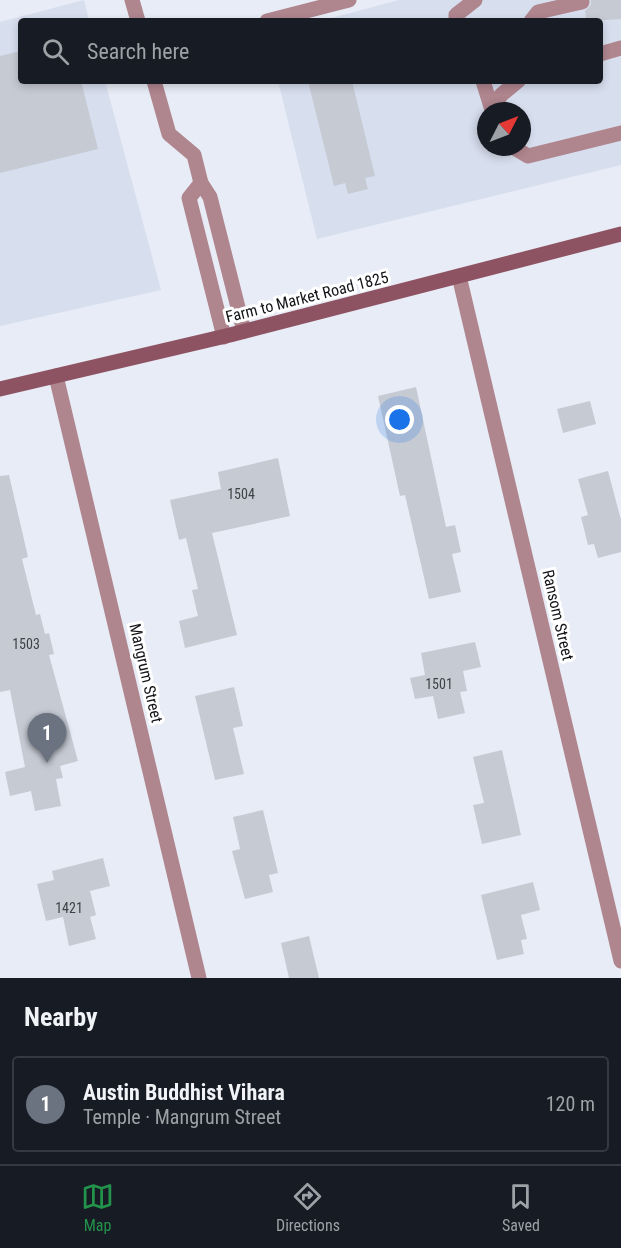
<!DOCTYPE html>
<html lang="en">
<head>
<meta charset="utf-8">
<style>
  :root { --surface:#171b24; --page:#20242c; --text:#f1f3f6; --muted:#9ea1a6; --line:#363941; --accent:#23924b }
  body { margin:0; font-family:"Roboto Condensed",sans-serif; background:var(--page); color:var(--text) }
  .compass { position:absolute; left:477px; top:102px; width:54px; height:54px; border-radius:50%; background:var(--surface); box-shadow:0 3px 9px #0003; rotate:48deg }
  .you { position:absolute; left:400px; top:420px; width:21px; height:21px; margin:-15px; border:4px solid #fff; border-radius:50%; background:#1a73e8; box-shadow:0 0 0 9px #1a73e833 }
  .badge { display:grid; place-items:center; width:39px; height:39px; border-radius:50%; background:var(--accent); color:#fff; font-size:20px; font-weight:700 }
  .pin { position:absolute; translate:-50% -50px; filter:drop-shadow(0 2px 3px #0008) }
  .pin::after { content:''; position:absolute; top:32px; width:21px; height:18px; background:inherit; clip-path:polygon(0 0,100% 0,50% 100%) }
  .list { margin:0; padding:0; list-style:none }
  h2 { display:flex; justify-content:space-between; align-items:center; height:78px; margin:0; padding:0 24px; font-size:26px }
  h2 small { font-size:20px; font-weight:400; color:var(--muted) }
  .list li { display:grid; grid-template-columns:39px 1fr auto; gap:18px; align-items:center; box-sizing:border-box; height:96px; margin:0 12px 12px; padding:0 12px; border:2px solid var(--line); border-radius:6px }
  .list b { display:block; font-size:22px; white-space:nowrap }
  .list p { margin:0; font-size:20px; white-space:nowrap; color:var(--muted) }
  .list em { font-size:20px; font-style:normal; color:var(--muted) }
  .icon { flex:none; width:33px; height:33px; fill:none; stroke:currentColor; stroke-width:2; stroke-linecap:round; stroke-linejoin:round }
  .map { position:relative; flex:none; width:621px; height:978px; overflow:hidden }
  .search { position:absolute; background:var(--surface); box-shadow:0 3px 9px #0003; left:18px; right:18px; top:18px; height:66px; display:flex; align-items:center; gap:15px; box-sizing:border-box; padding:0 21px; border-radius:6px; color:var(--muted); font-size:22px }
  .sheet { height:186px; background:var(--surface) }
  nav { display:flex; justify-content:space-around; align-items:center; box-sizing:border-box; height:84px; border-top:2px solid var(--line); background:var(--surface); font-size:16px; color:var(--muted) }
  nav a { display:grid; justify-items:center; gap:3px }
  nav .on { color:var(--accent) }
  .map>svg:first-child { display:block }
</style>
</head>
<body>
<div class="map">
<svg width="621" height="978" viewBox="0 0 621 978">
  <rect width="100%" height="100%" fill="#e8ecf6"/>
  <g fill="#d7deee" fill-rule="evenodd">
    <polygon points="84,0 89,21 21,21 21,81 105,81 161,290 0,326 0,22"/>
    <path d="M399 0H621V165L317 239 278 81H600V21H320ZM486 111H522V147H486Z"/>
  </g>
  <g fill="#c6cad3">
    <polygon points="591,0 621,0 621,19 587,21 585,11 591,5"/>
    <polygon points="21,51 21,81 81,81 98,149 0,173 0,56"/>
    <polygon points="308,81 352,81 375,176 365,178 368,189 348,194 345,183 334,186"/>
    <polygon points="416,387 446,527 455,525 461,552 452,554 461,592 429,599 405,495 400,496 378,396"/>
    <polygon points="590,401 596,424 563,433 557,409"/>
    <polygon points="278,458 290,516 212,533 237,635 185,648 179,621 198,616 192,590 198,589 186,538 179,540 170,500 221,489 218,472"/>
    <polygon points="608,471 621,520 621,552 598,558 594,544 588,545 581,517 588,515 578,479"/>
    <polygon points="9,475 28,557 22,559 36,615 40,614 45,634 49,633 54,654 49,655 78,761 60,766 63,778 56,779 61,806 35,811 31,791 10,796 5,772 25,767 10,690 0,692 0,476"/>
    <polygon points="475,642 481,667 463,671 467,691 460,692 465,713 438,719 433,696 415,699 410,678 425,675 421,653"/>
    <polygon points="234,687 243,726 233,728 244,774 215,780 195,696"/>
    <polygon points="502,750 521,835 482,844 473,805 484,803 473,757"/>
    <polygon points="263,810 278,873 269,875 273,892 245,899 232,851 240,849 233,817"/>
    <polygon points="103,858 110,886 90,891 96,915 90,917 96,939 69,946 63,917 46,921 37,884 54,880 52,871"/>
    <polygon points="533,882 540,910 521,915 527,939 521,940 524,954 497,960 481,895"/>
    <polygon points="309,936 319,978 289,978 281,943"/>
  </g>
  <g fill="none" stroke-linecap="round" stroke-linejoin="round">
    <g stroke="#af858e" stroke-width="15">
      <polyline points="132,0 138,21"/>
      <polyline points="267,21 349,0"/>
      <polyline points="456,21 456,15 475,0"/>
      <polyline points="531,21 538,12 582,2"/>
      <polyline points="600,54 621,48"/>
      <polyline points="154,81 169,134 194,155 201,183 210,197 244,331"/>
      <polyline points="483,81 492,110"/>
      <polyline points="492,111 501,95 518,81"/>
      <polyline points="513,147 528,156 621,133"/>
      <polyline points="201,183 189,198 224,337"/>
    </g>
    <g stroke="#af858e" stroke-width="15">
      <polyline points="459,276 621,961"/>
      <polyline points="56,376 199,978"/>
    </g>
    <polyline stroke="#8e5362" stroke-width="15" points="0,389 230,335 621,234"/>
  </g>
  <g text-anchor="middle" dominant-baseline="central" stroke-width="6" stroke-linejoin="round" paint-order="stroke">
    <g font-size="14" fill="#3f4145">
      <text x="241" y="494">1504</text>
      <text x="26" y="644">1503</text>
      <text x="439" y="684">1501</text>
      <text x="69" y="908">1421</text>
    </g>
    <g font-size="16" fill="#121316" stroke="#fff">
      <text transform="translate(307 297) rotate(-14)">Farm to Market Road 1825</text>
      <text transform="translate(558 615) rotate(77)">Ransom Street</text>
      <text transform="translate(146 673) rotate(77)">Mangrum Street</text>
    </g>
  </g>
</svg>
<svg class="compass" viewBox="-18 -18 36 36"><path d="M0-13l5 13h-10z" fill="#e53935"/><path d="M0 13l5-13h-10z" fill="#9ea1a6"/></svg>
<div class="you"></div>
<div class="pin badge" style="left:47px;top:763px;background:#6b7280">1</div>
<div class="search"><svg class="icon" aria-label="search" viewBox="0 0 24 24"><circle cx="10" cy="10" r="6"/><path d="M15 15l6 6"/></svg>Search here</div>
</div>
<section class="sheet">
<h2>Nearby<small></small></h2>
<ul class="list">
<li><span class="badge" style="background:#6b7280">1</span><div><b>Austin Buddhist Vihara</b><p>Temple · Mangrum Street</p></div><em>120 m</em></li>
</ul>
</section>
<nav>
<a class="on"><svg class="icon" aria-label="map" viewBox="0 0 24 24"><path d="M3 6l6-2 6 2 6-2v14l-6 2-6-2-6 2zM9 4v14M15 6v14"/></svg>Map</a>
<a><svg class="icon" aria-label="directions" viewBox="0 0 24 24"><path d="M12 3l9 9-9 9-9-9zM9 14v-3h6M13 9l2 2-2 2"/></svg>Directions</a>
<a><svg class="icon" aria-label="saved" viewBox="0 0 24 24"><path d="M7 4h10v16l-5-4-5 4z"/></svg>Saved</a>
</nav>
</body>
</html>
